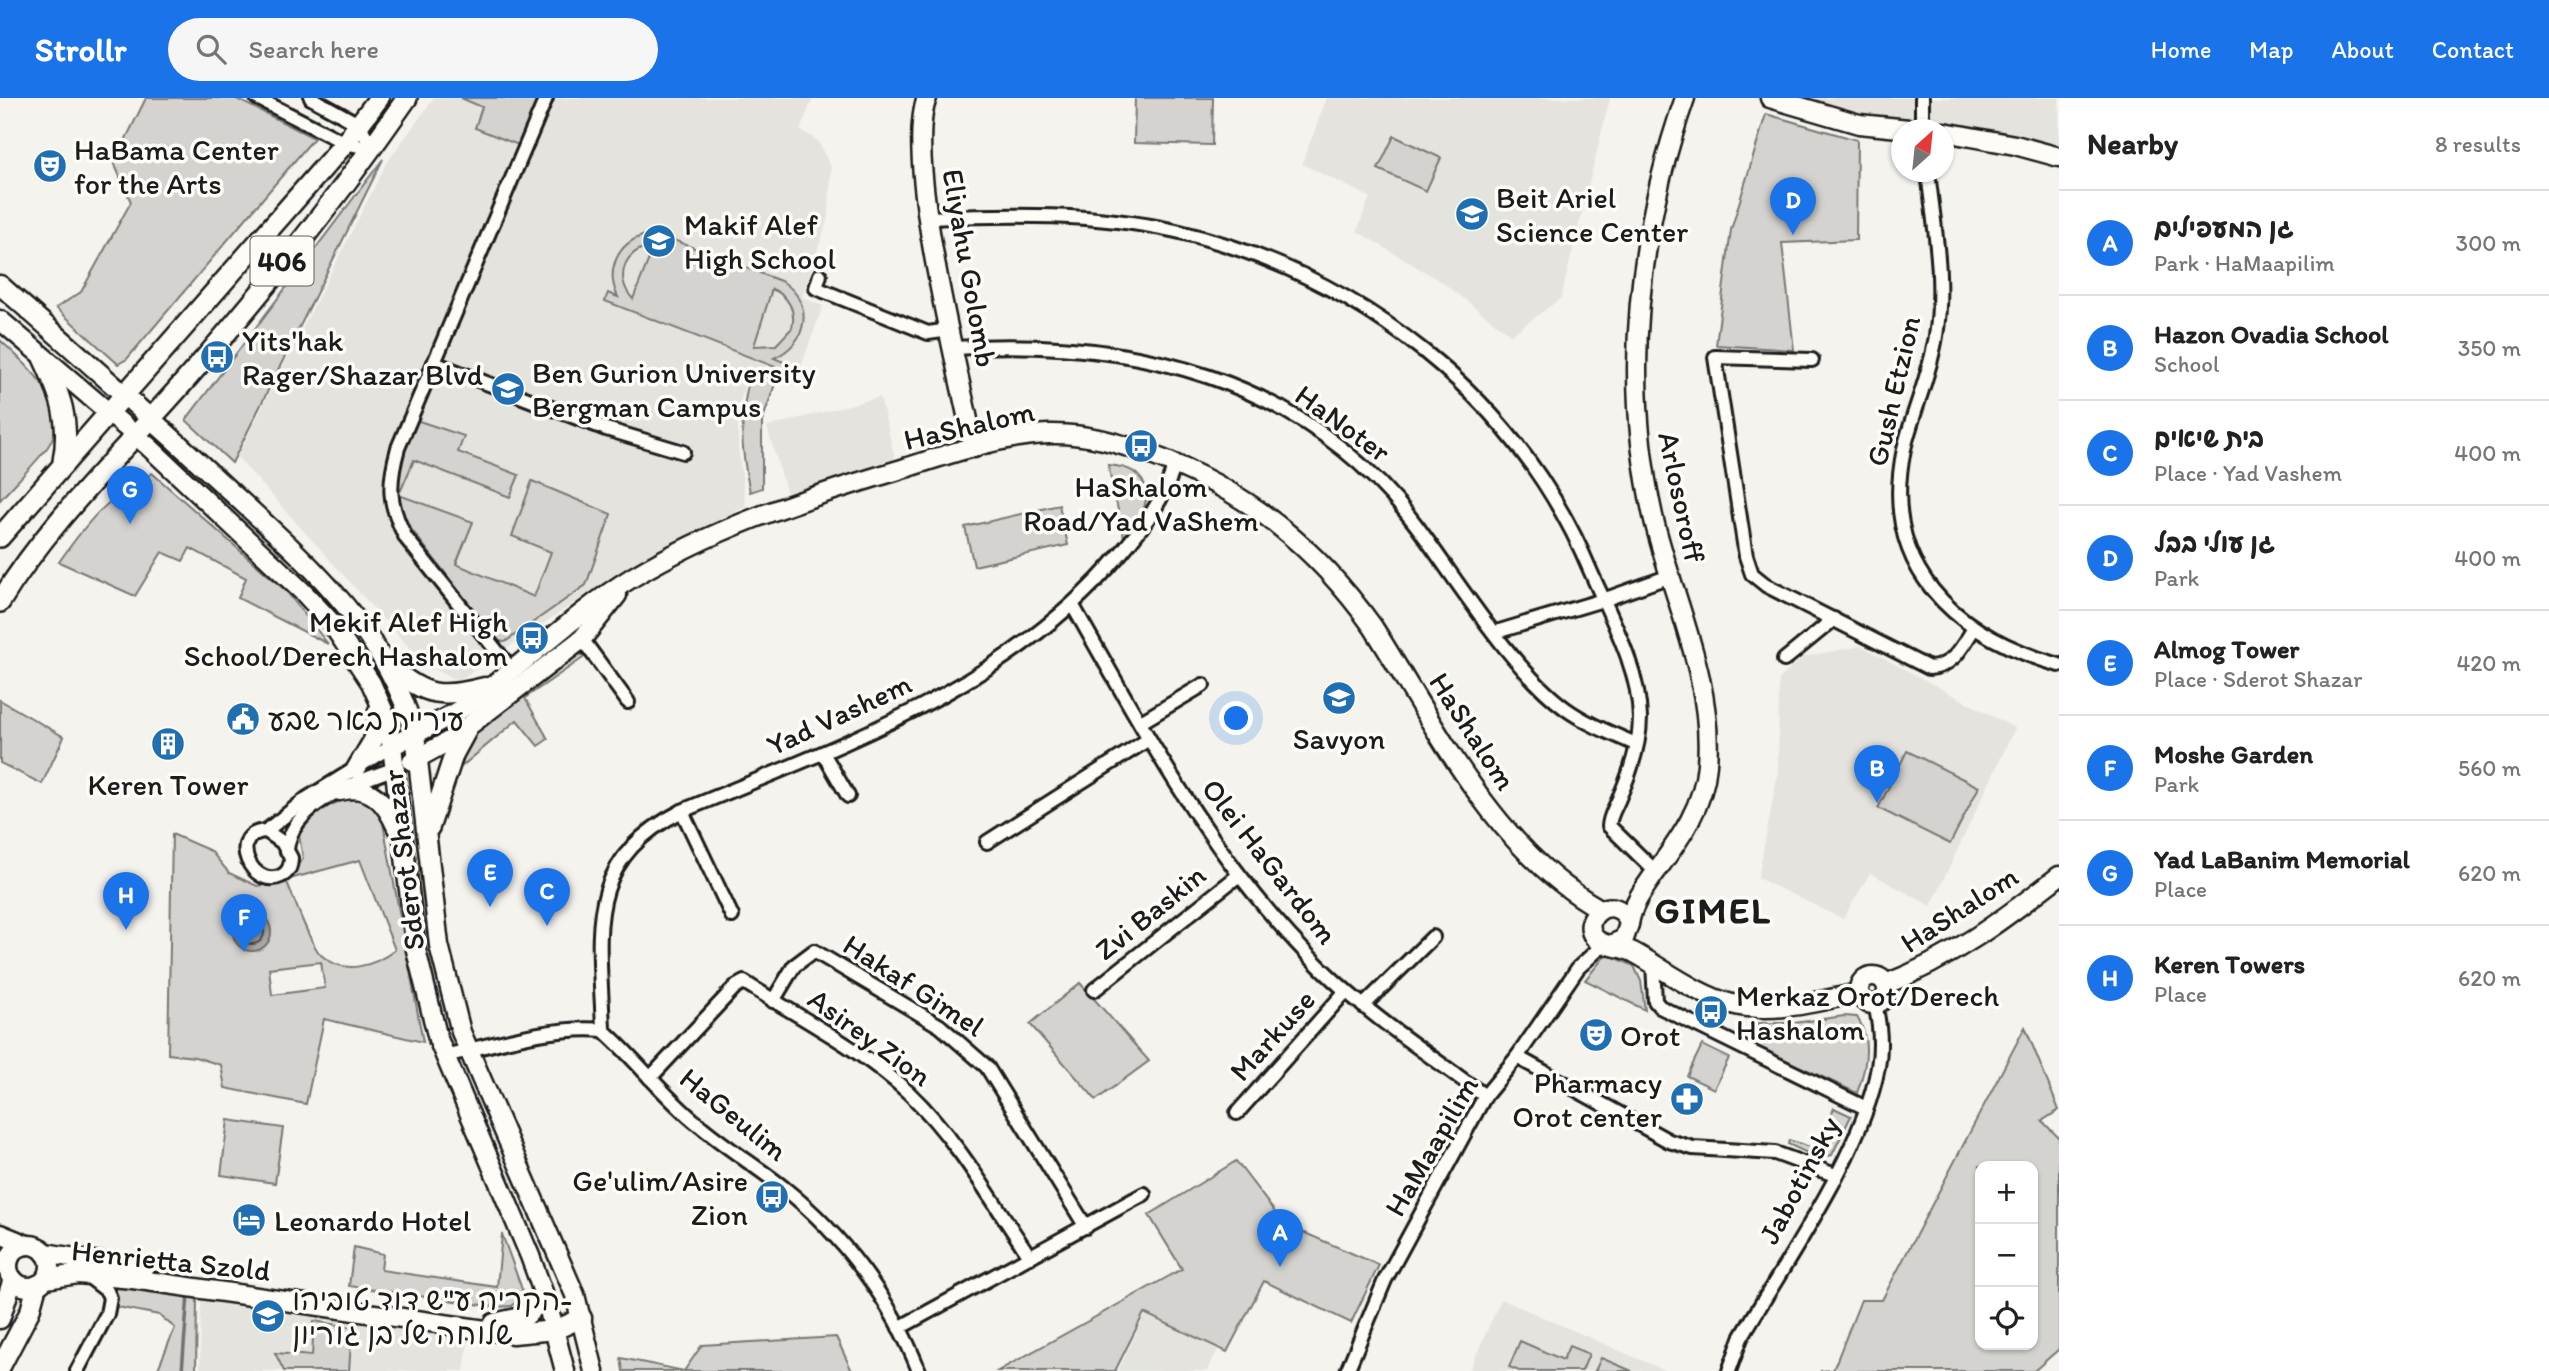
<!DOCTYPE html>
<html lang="en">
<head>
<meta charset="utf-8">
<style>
  :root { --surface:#fff; --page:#f6f6f6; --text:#222; --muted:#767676; --line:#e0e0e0; --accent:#1a73e8 }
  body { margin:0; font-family:Itim,"Playpen Sans Hebrew",sans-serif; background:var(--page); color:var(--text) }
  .controls { position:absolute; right:21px; bottom:21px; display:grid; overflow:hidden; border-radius:14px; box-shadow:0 2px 5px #0004 }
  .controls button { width:63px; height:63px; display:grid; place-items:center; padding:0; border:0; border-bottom:2px solid var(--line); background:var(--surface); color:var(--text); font:35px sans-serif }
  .compass { position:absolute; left:1891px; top:21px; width:63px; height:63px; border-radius:50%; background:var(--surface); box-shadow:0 2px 5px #0004; rotate:27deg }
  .you { position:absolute; left:1237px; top:621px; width:24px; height:24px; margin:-18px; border:5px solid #fff; border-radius:50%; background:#1a73e8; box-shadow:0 0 0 10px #1a73e833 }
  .badge { display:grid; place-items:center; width:46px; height:46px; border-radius:50%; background:var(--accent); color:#fff; font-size:23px; font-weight:700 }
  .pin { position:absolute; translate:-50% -58px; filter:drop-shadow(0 2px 4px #0008) }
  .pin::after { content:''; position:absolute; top:37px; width:24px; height:21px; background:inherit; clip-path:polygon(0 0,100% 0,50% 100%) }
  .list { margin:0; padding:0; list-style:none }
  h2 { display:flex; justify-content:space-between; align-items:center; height:91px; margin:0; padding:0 28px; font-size:30px }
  h2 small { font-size:23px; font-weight:400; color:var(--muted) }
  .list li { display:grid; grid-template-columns:46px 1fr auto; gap:21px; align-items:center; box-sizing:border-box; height:105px; padding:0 28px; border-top:2px solid var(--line) }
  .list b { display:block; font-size:26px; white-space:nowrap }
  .list p { margin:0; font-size:23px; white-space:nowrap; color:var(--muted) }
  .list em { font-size:23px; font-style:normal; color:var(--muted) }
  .icon { flex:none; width:38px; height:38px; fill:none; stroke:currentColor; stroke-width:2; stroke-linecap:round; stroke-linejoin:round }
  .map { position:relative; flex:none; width:2059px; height:1273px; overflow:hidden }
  header { display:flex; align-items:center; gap:42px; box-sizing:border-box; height:98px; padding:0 35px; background:var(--accent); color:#fff }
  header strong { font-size:33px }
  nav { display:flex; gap:38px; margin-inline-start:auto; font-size:24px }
  .search { width:490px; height:63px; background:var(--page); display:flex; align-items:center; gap:18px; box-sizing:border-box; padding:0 24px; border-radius:38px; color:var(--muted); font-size:26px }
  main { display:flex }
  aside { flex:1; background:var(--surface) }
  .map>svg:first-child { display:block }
</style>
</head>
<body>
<header>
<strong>Strollr</strong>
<div class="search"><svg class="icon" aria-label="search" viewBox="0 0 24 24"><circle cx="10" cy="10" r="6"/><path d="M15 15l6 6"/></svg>Search here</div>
<nav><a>Home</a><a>Map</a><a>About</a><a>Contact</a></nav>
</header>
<main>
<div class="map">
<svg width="2059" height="1273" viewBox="0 0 2059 1273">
  <rect width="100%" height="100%" fill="#f4f3ee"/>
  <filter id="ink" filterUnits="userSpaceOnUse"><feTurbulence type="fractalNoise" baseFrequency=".0143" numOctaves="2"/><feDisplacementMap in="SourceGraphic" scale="14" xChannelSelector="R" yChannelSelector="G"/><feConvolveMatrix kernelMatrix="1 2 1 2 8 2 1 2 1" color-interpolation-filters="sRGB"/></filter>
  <g filter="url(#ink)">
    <g fill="#e4e3de">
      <polygon points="434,0 813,0 800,32 817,42 831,69 829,117 802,199 823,208 794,288 750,270 738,311 738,350 746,408 629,468 458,583 424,566 237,359 386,66"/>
      <polygon points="1327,0 1610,0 1561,200 1511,237 1442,184 1357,133 1370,99 1302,66"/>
      <polygon points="1753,0 2059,0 2059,67 1944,32 1902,32 1786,12"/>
      <polygon points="880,299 895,360 787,396 767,329"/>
      <polygon points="1861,548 2015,630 1931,808 1870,775 1843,821 1758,780 1778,675 1779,581 1803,559"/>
      <polygon points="201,1198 469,1238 464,1273 200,1273"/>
      <polygon points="1501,1201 1666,1273 1469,1273"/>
      <polygon points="1145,1217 1218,1251 1207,1273 1118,1273"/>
    </g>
    <g fill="#d4d3cf" stroke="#787876" stroke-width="2" fill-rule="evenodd">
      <polygon points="146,0 235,0 314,40 127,261 118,266 56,210 81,194 131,104 114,65"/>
      <polygon points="461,0 540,0 521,48 475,30 482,9"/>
      <polygon points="1135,0 1213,0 1212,47 1134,45"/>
      <polygon points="1766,16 1857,42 1856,142 1782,145 1794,252 1716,247 1731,132"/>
      <polygon points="1394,38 1441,60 1426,93 1378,71"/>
      <polygon points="383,61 232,365 186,322"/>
      <path d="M645 137 663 138 783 184C815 205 808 246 774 260L798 270 796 277 605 203 608 195 618 199C605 173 617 145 645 137ZM653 148H654L633 201C613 180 625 150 653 148ZM772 191C789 198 796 213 792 230L776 247 754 248Z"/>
      <path d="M0 242C27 268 77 308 47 350 33 368 15 385 0 402Z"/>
      <path d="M751 274 776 283 762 324V390L750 394C740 348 739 320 751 274Z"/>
      <polygon points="416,322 464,338 458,354 519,377 510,399 414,362 401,392 394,390 400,361"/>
      <path d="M1108 367C1129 369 1140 373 1148 394L1143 414 1124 439Z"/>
      <path d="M152 375 286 493 328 546 238 500 246 480 190 450 183 463 162 454 135 498 59 464C90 420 105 402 152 375Z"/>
      <polygon points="532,383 611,416 586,487 505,544 498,543 408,427 402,415 399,397 473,424 456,466 534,499 551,454 512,438"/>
      <polygon points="1059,407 1068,447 974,468 965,429"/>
      <polygon points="575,555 586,558 525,600 548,641 538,648 517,622 462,668 462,651 466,641"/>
      <polygon points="0,602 64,639 42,686 0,665"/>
      <polygon points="1907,653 1979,689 1950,746 1878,710"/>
      <path d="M352 700 370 704 383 725 423 944 324 921 306 1006 225 990 221 967 195 959 168 956 172 736 211 753 229 775 257 788 282 784 303 761 299 737C311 716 328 705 352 700ZM360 762 395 852C374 868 344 878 321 857 310 847 293 797 286 782ZM321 864 325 890 272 897 269 870Z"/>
      <polygon points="1610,857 1634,868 1641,883 1645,912 1585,882 1604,859"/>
      <polygon points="1080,885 1149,963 1096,1002 1030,926"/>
      <path d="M1844 918 1857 919C1872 942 1866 971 1857 995L1749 945 1759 925H1794Z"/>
      <path d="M2025 929 2059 1012 2042 1023 2059 1040V1251L2034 1273H1820L1833 1272 1861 1202H1882ZM1980 1068H2033V1247H1980Z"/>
      <polygon points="1702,947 1729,960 1714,991 1687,978"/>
      <polygon points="1834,1010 1851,1018 1832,1057 1818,1060 1788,1046 1789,1042 1816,1051"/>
      <polygon points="228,1022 283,1030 275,1085 221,1077"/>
      <polygon points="1236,1063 1284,1126 1379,1167 1351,1225 1264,1183 1227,1254 1144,1215 1115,1273 998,1273 1182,1171 1149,1117"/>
      <polygon points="502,1136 524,1197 512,1208 496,1209 349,1188 354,1149 383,1156 381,1172 497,1189"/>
      <polygon points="116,1188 197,1200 196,1273 157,1273 175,1230 159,1217 112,1208"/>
      <polygon points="314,1223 352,1229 349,1273 284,1273 275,1255 312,1258"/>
      <polygon points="836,1239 852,1273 623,1273 621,1260 684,1273 702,1247"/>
      <polygon points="1520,1243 1563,1262 1569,1248 1589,1256 1582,1273 1519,1273 1509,1269"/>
      <polygon points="1601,1260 1632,1273 1595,1273"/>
    </g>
    <circle fill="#abaaa6" stroke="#72716f" stroke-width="2" cx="252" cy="834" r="19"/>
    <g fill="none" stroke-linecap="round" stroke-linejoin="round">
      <circle stroke="#555553" stroke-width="2" cx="252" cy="834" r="12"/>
      <polyline stroke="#72716f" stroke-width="3.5" points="182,1273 188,1197"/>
      <g stroke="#1c1c1c" stroke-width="18">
        <g id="street">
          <polyline points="257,0 345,45 372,51"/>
          <polyline points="311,0 360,27 372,51"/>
          <polyline points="1922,0 1922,32"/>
          <path d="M1928 74C1934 128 1945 183 1936 238 1930 277 1913 313 1904 351 1879 469 1954 537 2059 567"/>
          <path d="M929 120C1011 116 1095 115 1176 133 1359 176 1517 298 1590 472 1610 518 1639 569 1640 620 1640 645 1630 675 1620 698 1616 709 1610 716 1609 728L1656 774"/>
          <polyline points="820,177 816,190 928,235 950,232"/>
          <path d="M954 250C1131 239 1304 279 1416 427 1457 482 1511 571 1566 611 1587 626 1613 636 1636 646"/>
          <path d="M1812 262 1715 259 1746 458 1752 476 1767 488 1929 570C1953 569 1962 549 1974 530"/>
          <polyline points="434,265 606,331 683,354"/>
          <path d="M1073 508C1146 636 1215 767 1322 871 1371 919 1430 957 1485 998"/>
          <polyline points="1496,534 1603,502 1670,478"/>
          <polyline points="582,541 628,604"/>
          <polyline points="1784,562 1834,521"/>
          <path d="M512 572 406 440C388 406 388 386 398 350L546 0"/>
          <polyline points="1141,624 1203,587"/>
          <polyline points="823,655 848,698"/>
          <polyline points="682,713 732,818"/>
          <polyline points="266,733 306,701 392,648"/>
          <path d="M266 733 282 744 291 760C291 768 288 775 281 778 252 792 226 735 266 733Z"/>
          <polyline points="987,744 1149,641"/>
          <path d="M287 752C291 705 357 684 396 670"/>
          <polyline points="1653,866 1655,903 1660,909 1866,1010"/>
          <polyline points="1094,892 1239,777"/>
          <polyline points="773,903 794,868 814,853 940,928 987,969 1086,1129"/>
          <polyline points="1363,908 1433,839"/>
          <path d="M603 932C600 836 581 764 682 713 838 648 1010 589 1121 455 1145 426 1164 402 1175 366"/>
          <path d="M445 958C491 947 555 927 603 932 636 961 663 998 698 1026 725 1049 756 1068 784 1090 843 1137 892 1203 919 1273"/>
          <polyline points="1517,959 1669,1043 1693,1050 1775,1055 1835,1077"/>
          <path d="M650 980 735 889 744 884C798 919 862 951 909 995 958 1042 992 1103 1030 1159"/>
          <polyline points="1237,1015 1346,893"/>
          <polyline points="899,1230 1144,1096"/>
          <polyline points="77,1273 107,1216 110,1200 107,1193 89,1179"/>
          <polyline points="1347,1273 1385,1182 1485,998 1517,959 1578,870 1604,846"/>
          <path d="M1729 1273 1741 1240C1785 1164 1863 1054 1878 969 1882 947 1880 927 1875 906"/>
        </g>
      </g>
      <g stroke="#1c1c1c" stroke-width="23">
        <g id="secondary">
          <path d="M927 0C903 60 960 278 974 350"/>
          <polyline points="1770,0 1859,26 1919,32"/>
          <polyline points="1944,34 2015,47 2059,59"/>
          <path d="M0 187C74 252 147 316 219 383 301 459 382 524 415 636L439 847 461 934 575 1197 594 1273"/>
          <polyline points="0,222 148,348 304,495 330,523 371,585 383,612 392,648 416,852 438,941 530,1158 547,1205 565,1273"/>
          <path d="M392 570C426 599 442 600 485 589"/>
          <path d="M392 648C418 634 443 623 467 607 524 567 573 516 633 479 711 432 793 404 879 378 934 362 992 338 1049 336 1086 335 1120 345 1154 358 1246 392 1316 449 1373 529 1436 628 1494 752 1600 811"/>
          <polyline points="412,663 449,643 582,541 617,497"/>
          <polyline points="356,671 378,634 378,613"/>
          <path d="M340 693C370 685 386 704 397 730"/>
          <polyline points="430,729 454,656 466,634"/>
          <path d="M1629 826C1632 806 1644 791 1655 775 1679 742 1704 709 1707 666 1714 581 1672 500 1653 418 1622 280 1638 133 1685 0"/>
          <path d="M1610 847 1624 841 1629 826C1627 820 1626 816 1621 813 1604 801 1582 822 1594 839 1601 849 1621 848 1633 854 1664 871 1697 897 1732 906 1773 917 1818 903 1859 895"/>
          <circle cx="1873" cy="892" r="14"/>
          <path d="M1886 886C1951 861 2004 821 2059 778"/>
          <polyline points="0,1136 27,1147"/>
          <circle cx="29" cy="1168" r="21"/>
          <polyline points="45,1155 143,1171"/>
          <polyline points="46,1181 78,1176 133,1181 513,1236 555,1232 582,1220"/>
          <polyline points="0,1221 13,1181"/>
          <polyline points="494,1225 526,1218 545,1199"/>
          <polyline points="0,1270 30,1213 37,1187"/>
        </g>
      </g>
      <g stroke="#1c1c1c" stroke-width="24">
        <g id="primary">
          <path d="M43 260C60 296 71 323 63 363"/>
          <polyline points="0,439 345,45 379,0"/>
          <path d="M0 504C50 422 121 356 184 284 262 196 340 96 407 0"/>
        </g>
      </g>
      <use href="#street" stroke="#fdfcf7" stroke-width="12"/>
      <use href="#secondary" stroke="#fdfcf7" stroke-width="18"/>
      <use href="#primary" stroke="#fdfcf7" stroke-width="19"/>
    </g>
  </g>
  <defs>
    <g id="theatre-disc" transform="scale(1.75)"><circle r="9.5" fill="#1f6fb2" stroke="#fdfcf7"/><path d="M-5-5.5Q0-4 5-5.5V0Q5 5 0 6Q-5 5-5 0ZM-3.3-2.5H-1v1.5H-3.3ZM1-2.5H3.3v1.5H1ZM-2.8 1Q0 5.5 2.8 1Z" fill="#fff"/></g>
    <g id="school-disc" transform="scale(1.75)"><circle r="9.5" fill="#1f6fb2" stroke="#fdfcf7"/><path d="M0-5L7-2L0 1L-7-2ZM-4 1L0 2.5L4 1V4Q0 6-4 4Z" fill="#fff"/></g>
    <g id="bus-disc" transform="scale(1.75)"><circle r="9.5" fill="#1f6fb2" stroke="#fdfcf7"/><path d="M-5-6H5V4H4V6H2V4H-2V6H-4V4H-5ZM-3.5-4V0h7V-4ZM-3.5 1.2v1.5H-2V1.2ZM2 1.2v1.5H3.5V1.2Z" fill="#fff"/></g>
    <g id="university-disc" transform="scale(1.75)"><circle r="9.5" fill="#1f6fb2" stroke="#fdfcf7"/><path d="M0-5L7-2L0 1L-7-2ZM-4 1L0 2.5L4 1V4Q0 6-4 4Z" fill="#fff"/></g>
    <g id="civic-disc" transform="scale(1.75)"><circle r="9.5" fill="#1f6fb2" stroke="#fdfcf7"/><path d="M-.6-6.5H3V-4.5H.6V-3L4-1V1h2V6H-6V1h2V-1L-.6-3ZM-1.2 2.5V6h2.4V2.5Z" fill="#fff"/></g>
    <g id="building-disc" transform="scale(1.75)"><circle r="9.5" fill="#1f6fb2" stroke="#fdfcf7"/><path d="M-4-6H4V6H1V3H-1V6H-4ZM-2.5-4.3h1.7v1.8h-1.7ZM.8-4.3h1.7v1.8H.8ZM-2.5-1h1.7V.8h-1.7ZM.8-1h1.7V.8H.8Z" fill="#fff"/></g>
    <g id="pharmacy-disc" transform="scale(1.75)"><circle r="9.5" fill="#1f6fb2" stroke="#fdfcf7"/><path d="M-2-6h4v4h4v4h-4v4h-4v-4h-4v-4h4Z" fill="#fff"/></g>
    <g id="hotel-disc" transform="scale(1.75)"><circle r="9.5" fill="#1f6fb2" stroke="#fdfcf7"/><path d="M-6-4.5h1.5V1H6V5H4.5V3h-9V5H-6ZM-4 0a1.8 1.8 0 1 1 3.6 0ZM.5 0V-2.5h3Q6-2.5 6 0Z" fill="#fff"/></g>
  </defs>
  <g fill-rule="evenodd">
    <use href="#theatre-disc" x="50" y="68"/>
    <use href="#school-disc" x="1472" y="116"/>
    <use href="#school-disc" x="659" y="143"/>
    <use href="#bus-disc" x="217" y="259"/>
    <use href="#university-disc" x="508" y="291"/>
    <use href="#bus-disc" x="1141" y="348"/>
    <use href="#bus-disc" x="532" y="540"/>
    <use href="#school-disc" x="1339" y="600"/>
    <use href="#civic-disc" x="243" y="621"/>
    <use href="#building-disc" x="168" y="646"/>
    <use href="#bus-disc" x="1711" y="914"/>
    <use href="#theatre-disc" x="1596" y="937"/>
    <use href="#pharmacy-disc" x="1687" y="1001"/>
    <use href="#bus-disc" x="772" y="1099"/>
    <use href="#hotel-disc" x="249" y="1122"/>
    <use href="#university-disc" x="268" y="1218"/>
  </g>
  <g text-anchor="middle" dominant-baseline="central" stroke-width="7" stroke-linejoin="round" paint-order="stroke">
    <rect fill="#fdfcf7" stroke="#605f5e" stroke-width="2" x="250.5" y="138.5" width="63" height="49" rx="5"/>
    <g font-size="28" font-weight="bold" fill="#1c1c1c">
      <text x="282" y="163">406</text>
    </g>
    <g font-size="30" fill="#1c1c1c" stroke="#fdfcf7" text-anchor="start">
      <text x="74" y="51">HaBama Center<tspan x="74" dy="34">for the Arts</tspan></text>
      <text x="1496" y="99">Beit Ariel<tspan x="1496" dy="34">Science Center</tspan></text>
      <text x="684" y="126">Makif Alef<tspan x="684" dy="34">High School</tspan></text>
      <text x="242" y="242">Yits'hak<tspan x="242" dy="34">Rager/Shazar Blvd</tspan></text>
      <text x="532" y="274">Ben Gurion University<tspan x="532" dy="34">Bergman Campus</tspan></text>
      <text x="1141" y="388" text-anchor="middle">HaShalom<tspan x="1141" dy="34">Road/Yad VaShem</tspan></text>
      <text x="508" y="523" text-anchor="end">Mekif Alef High<tspan x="508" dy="34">School/Derech Hashalom</tspan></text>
      <text x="268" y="621">עיריית באר שבע</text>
      <text x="1339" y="640" text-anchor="middle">Savyon</text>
      <text x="168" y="686" text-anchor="middle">Keren Tower</text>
      <text x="1736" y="897">Merkaz Orot/Derech<tspan x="1736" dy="34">Hashalom</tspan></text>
      <text x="1620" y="937">Orot</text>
      <text x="1662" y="984" text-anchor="end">Pharmacy<tspan x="1662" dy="34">Orot center</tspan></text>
      <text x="748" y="1082" text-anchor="end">Ge'ulim/Asire<tspan x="748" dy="34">Zion</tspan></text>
      <text x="274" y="1122">Leonardo Hotel</text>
      <text x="292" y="1201">הקריה ע"ש דוד טוביהו-<tspan x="292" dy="34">שלוחה של בן גוריון</tspan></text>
    </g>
    <g font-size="30" fill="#1c1c1c" stroke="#fdfcf7">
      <text transform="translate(970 170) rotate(80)">Eliyahu Golomb</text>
      <text transform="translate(1893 293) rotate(-77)">Gush Etzion</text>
      <text transform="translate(1343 325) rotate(36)">HaNoter</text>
      <text transform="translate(969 327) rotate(-13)">HaShalom</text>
      <text transform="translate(1682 399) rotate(78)">Arlosoroff</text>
      <text transform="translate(839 616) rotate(-25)">Yad Vashem</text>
      <text transform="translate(1473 633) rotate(57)">HaShalom</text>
      <text transform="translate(403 762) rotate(-97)">Sderot Shazar</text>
      <text transform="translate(1270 763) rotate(52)">Olei HaGardom</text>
      <text transform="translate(1959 811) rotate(-33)">HaShalom</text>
      <text transform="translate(1150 814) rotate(-39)">Zvi Baskin</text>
      <text transform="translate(914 887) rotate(33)">Hakaf Gimel</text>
      <text transform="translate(1272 937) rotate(-48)">Markuse</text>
      <text transform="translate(870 939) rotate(36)">Asirey Zion</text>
      <text transform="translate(734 1016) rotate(39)">HaGeulim</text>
      <text transform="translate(1431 1048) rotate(-60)">HaMaapilim</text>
      <text transform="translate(1799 1082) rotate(-62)">Jabotinsky</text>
      <text transform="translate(171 1162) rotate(6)">Henrietta Szold</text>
    </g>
    <g font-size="37" font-weight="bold" letter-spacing="2" fill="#1c1c1c" stroke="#fdfcf7">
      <text x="1713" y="812">GIMEL</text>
    </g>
  </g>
</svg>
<div class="controls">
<button>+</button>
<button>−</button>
<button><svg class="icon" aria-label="locate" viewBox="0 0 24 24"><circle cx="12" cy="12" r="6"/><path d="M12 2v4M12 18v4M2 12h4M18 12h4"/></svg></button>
</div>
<svg class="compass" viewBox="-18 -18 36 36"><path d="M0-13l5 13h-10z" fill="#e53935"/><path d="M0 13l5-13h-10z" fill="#767676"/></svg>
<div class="you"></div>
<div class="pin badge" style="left:1280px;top:1169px">A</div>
<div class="pin badge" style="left:1877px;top:705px">B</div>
<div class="pin badge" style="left:547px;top:828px">C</div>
<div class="pin badge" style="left:1793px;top:137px">D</div>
<div class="pin badge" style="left:490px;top:809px">E</div>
<div class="pin badge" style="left:244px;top:854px">F</div>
<div class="pin badge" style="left:130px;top:426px">G</div>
<div class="pin badge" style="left:126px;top:832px">H</div>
</div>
<aside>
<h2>Nearby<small>8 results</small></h2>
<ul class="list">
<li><span class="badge">A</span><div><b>גן המעפילים</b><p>Park · HaMaapilim</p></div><em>300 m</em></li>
<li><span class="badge">B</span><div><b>Hazon Ovadia School</b><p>School</p></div><em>350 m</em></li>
<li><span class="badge">C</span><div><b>בית שיאים</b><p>Place · Yad Vashem</p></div><em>400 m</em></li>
<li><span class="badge">D</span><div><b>גן עולי בבל</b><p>Park</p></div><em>400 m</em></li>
<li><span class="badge">E</span><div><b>Almog Tower</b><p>Place · Sderot Shazar</p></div><em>420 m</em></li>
<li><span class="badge">F</span><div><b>Moshe Garden</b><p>Park</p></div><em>560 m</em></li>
<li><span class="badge">G</span><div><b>Yad LaBanim Memorial</b><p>Place</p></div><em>620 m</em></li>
<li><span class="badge">H</span><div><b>Keren Towers</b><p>Place</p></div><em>620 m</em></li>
</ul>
</aside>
</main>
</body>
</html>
